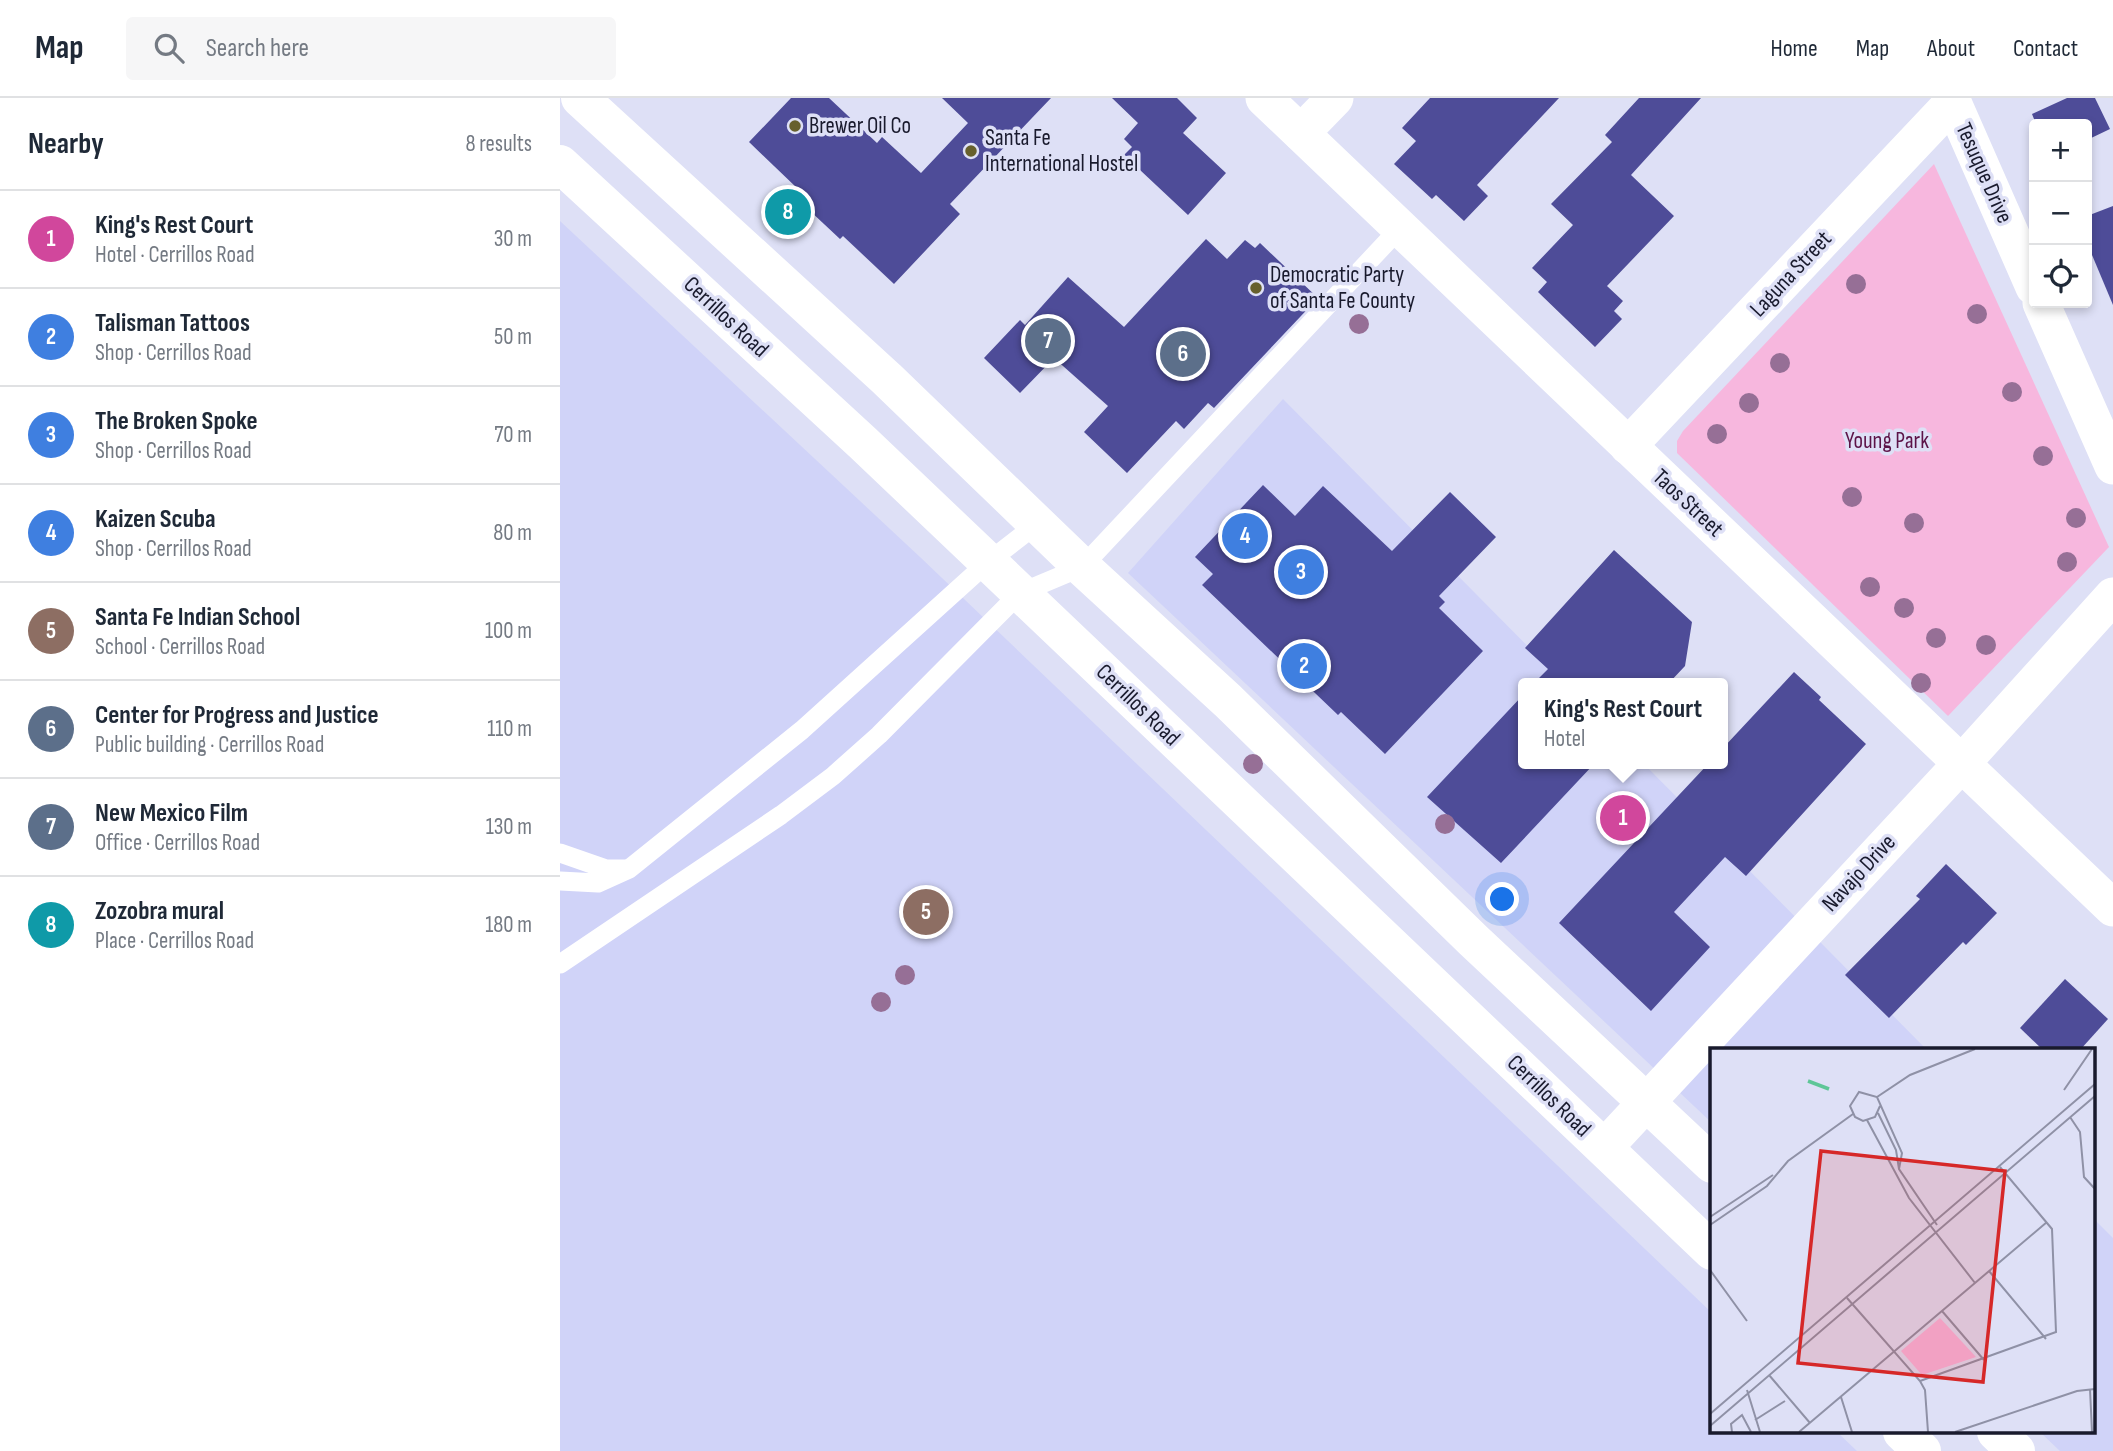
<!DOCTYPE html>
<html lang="en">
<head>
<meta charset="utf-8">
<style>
  :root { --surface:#fff; --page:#f6f6f7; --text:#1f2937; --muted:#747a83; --line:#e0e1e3; --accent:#ea580c }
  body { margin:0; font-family:"Sofia Sans Condensed",sans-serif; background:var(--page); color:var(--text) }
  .controls { position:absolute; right:21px; top:21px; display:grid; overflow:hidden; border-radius:7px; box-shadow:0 4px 10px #0003 }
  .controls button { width:63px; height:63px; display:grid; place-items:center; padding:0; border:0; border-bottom:2px solid var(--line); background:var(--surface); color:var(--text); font:35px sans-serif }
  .you { position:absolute; left:943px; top:802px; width:24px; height:24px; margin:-18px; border:5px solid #fff; border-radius:50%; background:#1a73e8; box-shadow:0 0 0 10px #1a73e833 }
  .badge { display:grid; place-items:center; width:46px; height:46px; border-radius:50%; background:var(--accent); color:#fff; font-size:23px; font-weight:700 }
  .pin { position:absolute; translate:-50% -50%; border:4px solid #fff; box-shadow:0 2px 7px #0006 }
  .popup { position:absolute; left:958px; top:580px; width:210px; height:91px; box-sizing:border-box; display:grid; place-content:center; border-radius:7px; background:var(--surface); filter:drop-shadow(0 2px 5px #0005); font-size:23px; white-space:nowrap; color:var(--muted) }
  .popup b { font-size:26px; color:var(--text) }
  .popup::after { content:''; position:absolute; left:50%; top:100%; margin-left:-14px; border:14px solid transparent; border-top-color:var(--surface) }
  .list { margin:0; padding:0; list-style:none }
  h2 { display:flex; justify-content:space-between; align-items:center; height:91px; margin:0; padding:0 28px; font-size:30px }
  h2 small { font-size:23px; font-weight:400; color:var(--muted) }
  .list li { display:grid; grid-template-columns:46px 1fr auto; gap:21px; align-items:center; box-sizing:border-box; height:98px; padding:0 28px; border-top:2px solid var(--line) }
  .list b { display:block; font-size:26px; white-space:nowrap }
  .list p { margin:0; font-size:23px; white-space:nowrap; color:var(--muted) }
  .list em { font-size:23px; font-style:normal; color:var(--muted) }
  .icon { flex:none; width:38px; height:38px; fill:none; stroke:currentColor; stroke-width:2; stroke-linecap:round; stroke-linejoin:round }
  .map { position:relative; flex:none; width:1553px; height:1353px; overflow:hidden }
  header { display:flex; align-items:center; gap:42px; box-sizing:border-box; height:98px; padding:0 35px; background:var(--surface); border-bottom:2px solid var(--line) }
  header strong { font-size:33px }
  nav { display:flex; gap:38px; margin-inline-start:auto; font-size:24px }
  .search { width:490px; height:63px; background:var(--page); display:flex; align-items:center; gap:18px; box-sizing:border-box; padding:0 24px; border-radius:7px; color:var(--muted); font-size:26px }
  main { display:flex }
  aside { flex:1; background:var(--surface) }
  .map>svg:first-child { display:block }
</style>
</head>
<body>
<header>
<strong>Map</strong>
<div class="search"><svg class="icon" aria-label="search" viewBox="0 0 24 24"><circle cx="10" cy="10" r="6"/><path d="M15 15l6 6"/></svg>Search here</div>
<nav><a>Home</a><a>Map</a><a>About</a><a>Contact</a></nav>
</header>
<main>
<aside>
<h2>Nearby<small>8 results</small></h2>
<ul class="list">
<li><span class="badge" style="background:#d1479c">1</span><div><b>King's Rest Court</b><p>Hotel · Cerrillos Road</p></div><em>30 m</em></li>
<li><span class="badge" style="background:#3f7fe0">2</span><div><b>Talisman Tattoos</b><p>Shop · Cerrillos Road</p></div><em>50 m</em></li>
<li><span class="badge" style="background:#3f7fe0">3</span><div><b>The Broken Spoke</b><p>Shop · Cerrillos Road</p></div><em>70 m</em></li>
<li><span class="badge" style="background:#3f7fe0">4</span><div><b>Kaizen Scuba</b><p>Shop · Cerrillos Road</p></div><em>80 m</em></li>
<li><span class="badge" style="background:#8d6e63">5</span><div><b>Santa Fe Indian School</b><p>School · Cerrillos Road</p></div><em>100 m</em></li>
<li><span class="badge" style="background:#5c6f8a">6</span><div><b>Center for Progress and Justice</b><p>Public building · Cerrillos Road</p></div><em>110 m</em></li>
<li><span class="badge" style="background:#5c6f8a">7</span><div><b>New Mexico Film</b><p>Office · Cerrillos Road</p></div><em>130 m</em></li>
<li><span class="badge" style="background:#0f9aa8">8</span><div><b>Zozobra mural</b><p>Place · Cerrillos Road</p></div><em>180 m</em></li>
</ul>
</aside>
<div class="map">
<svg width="1553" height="1353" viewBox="0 0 1553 1353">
  <rect width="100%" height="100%" fill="#dee0f6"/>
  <g fill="#d0d3f8">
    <polygon points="0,123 360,459 1152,1215 1152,1334 1277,1334 1297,1353 0,1353"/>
    <polygon points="723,301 1004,585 963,585 963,666 1084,666 1367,952 1152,952 1152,1025 568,475"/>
    <polygon points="1534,1121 1553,1140 1553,1353 1500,1353 1480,1334 1534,1334"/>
  </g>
  <polygon fill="#f7b7de" points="1374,66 1549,449 1388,618 1117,355 1117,343 1123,333"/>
  <g fill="#4e4c98">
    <polygon points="231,0 269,0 317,45 322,39 361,75 408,25 382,0 491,0 390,106 400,116 334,186 283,138 280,141 233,97 238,91 189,44"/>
    <polygon points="552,0 617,0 637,20 623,35 666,75 628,117 564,57 572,49 564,41 578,25"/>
    <polygon points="870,0 999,0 917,87 928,98 904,123 876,97 872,101 834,66 856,43 842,30"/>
    <polygon points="1079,0 1141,0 1071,77 1114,118 1047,188 1063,203 1054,213 1062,221 1035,249 978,194 987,184 972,170 1013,127 991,106 1052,44 1045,37"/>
    <polygon points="1507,0 1535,0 1550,31 1527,42 1527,26 1476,26 1472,16"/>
    <polygon points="1553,108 1553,207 1527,145 1527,118"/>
    <polygon points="646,141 667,161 685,142 695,150 700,145 758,200 654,310 648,305 624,331 616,323 567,375 524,334 548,308 494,260 460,295 424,260 460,222 465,227 508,179 564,229"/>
    <polygon points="703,387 735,418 763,388 832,453 890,394 936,439 879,498 885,504 879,510 923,553 825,656 781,614 778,617 642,487 653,476 635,459"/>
    <polygon points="1054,452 1132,524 1125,568 1109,585 974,585 988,571 965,550"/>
    <polygon points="1234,574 1261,599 1259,602 1306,646 1186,778 1165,759 1114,814 1150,849 1091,913 999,825 1148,666 1163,666 1163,650"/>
    <polygon points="963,597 963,666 1034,666 941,765 867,699"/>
    <polygon points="1386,766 1437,815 1406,847 1403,844 1329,920 1285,877 1360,801 1356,798"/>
    <polygon points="1505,881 1548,921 1520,952 1483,952 1460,930"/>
  </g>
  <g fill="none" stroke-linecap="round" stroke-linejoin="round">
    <g stroke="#fff" stroke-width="19">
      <polyline points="0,755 46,771 68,771"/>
      <polyline points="0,783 38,785 69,771 242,632 428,464 477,426"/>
      <polyline points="0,866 221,717 273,678 319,637 460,495 522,469 840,130"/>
    </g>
    <g stroke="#fff" stroke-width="37">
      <polyline points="704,0 1553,810"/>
      <polyline points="1391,0 1474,189"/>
      <polyline points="741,35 775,0"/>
      <polyline points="1481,205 1553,368"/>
      <polyline points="1068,348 1393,4"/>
      <polyline points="1044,1050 1402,665 1553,498"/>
    </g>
    <g stroke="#fff" stroke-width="38">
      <polyline points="20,0 327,281 522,469 668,603 913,842 1152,1066"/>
      <polyline points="0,66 303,345 1152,1153"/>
      <polyline points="1342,1334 1362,1353"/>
      <polyline points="1436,1334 1456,1353"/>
    </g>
  </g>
  <g fill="#966f96">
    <circle cx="1296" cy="186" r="10"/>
    <circle cx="1417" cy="216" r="10"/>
    <circle cx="799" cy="226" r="10"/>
    <circle cx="1220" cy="265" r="10"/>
    <circle cx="1452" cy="294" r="10"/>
    <circle cx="1189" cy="305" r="10"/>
    <circle cx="1157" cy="336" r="10"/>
    <circle cx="1483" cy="358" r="10"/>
    <circle cx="1292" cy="399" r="10"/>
    <circle cx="1516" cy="420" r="10"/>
    <circle cx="1354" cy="425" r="10"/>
    <circle cx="1507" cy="464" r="10"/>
    <circle cx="1310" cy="489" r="10"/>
    <circle cx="1344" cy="510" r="10"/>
    <circle cx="1376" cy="540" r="10"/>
    <circle cx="1426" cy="547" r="10"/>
    <circle cx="1361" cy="585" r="10"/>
    <circle cx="693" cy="666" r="10"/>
    <circle cx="885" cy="726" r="10"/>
    <circle cx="345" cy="877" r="10"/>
    <circle cx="321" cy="904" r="10"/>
  </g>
  <g fill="#67602d" stroke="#dee0f6" stroke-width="2.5">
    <circle cx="235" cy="28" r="7"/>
    <circle cx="411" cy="53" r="7"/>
    <circle cx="696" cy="190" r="7"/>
  </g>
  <g text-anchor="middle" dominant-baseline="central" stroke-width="7" stroke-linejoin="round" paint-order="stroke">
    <g font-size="23" fill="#191a2d" stroke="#dee0f6" text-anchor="start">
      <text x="249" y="28">Brewer Oil Co</text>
      <text x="425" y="40">Santa Fe<tspan x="425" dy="26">International Hostel</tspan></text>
      <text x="710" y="177">Democratic Party<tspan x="710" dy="26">of Santa Fe County</tspan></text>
    </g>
    <g font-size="23" fill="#191a2d" stroke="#dee0f6">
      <text transform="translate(1424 75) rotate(66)">Tesuque Drive</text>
      <text transform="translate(1231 176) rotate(-47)">Laguna Street</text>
      <text transform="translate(166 219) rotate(43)">Cerrillos Road</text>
      <text transform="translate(1128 405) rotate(43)">Taos Street</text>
      <text transform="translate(578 607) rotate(44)">Cerrillos Road</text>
      <text transform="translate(1299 775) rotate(-47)">Navajo Drive</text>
      <text transform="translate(989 998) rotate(44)">Cerrillos Road</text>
    </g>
    <g font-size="23" fill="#5c1348" stroke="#dee0f6">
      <text x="1327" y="343">Young Park</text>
    </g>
  </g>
  <g transform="translate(1150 950)">
    <rect width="385" height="385" fill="#dee0f6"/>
    <path d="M230 270 266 309 212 327 191 303Z" fill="#f7b7de"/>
    <path fill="none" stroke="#5ec697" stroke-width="3.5" d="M98 33 119 41"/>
    <path fill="none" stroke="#8f91a6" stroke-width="2" d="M354 42 382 1M167 49 200 27 265 1M170 58 165 69 153 73 145 69 140 58 149 44 167 49 192 105 189 121M168 65 186 102 189 121 227 177M360 69 370 84 374 129 385 141M157 72 199 150 265 235M0 169 63 127M0 177 57 138 78 113 143 66M0 222 37 273M279 223 336 291M137 250 210 333 215 342 218 384M232 263 274 312M59 327 100 375M210 333 346 284 342 181 290 119M380 341 382 384M37 342 50 384M131 349 142 384M0 366 385 36M45 372 75 353M0 378 385 48M22 384 21 376 32 367 41 384M89 384 337 174M245 384 367 343 385 341"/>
    <path fill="#d62828" fill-opacity="0.15" stroke="#d62828" stroke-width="3.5" d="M111 103 295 123 273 334 88 315Z"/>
    <rect width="385" height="385" fill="none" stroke="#191a2d" stroke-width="3.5"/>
  </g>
</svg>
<div class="controls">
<button>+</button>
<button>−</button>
<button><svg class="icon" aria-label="locate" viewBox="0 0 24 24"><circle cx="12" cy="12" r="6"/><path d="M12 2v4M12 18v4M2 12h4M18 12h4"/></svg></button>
</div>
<div class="you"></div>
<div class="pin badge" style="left:1063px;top:720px;background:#d1479c">1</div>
<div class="popup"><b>King's Rest Court</b>Hotel</div>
<div class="pin badge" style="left:744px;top:568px;background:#3f7fe0">2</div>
<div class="pin badge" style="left:741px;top:474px;background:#3f7fe0">3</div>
<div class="pin badge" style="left:685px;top:438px;background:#3f7fe0">4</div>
<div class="pin badge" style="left:366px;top:814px;background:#8d6e63">5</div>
<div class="pin badge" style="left:623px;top:256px;background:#5c6f8a">6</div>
<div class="pin badge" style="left:488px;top:243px;background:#5c6f8a">7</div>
<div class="pin badge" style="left:228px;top:114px;background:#0f9aa8">8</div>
</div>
</main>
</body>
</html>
